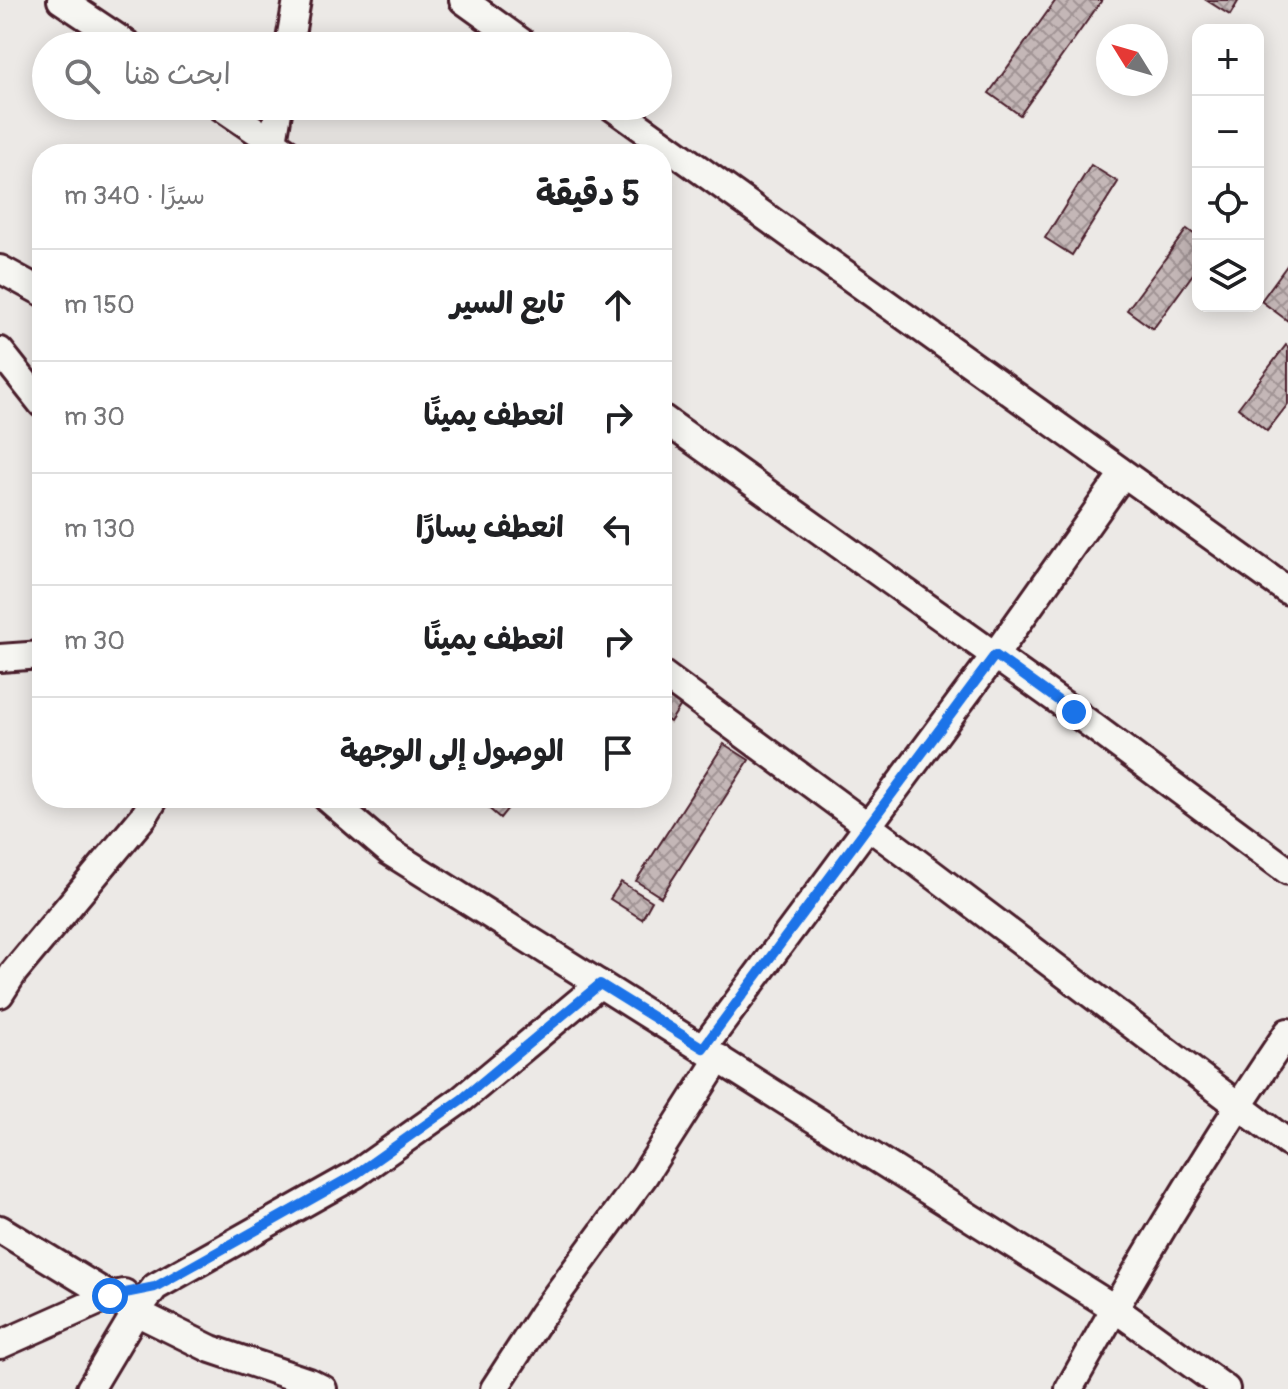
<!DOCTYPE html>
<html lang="ar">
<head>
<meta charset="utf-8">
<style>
  :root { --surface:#fff; --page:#f2f2f2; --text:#202124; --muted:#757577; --line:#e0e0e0 }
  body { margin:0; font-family:Pangolin,"Playpen Sans Arabic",sans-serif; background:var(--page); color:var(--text); direction:rtl }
  .controls { position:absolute; right:24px; top:24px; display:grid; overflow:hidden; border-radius:16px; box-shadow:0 4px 20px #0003 }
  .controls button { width:72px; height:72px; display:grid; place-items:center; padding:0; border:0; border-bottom:2px solid var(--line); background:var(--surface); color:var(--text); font:40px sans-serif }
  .compass { position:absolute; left:1096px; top:24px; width:72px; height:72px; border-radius:50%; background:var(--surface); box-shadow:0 4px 20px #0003; rotate:307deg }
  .stop { position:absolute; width:24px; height:24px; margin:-18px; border:6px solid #1a73e8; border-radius:50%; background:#fff }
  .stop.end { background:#1a73e8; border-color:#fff; box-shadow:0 2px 8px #0008 }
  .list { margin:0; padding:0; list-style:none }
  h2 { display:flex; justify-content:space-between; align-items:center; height:104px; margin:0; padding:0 32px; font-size:34px }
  h2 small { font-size:26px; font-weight:400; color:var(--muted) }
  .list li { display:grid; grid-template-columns:52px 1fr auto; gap:24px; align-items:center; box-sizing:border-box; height:112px; padding:0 32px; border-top:2px solid var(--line) }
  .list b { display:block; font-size:30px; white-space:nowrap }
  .list em { font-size:26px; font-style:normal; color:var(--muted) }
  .icon { flex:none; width:44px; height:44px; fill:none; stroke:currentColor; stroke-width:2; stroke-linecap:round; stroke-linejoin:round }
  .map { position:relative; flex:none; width:1288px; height:1389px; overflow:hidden; direction:ltr }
  .search { position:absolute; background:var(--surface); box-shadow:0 4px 20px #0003; left:32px; top:32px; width:640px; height:88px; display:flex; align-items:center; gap:20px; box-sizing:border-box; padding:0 28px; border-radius:44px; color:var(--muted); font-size:30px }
  .panel { position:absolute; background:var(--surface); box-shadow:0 4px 20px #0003; left:32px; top:144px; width:640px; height:664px; border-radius:32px; direction:rtl }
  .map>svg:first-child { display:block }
</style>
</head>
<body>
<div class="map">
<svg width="1288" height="1389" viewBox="0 0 1288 1389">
  <defs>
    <pattern id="building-cross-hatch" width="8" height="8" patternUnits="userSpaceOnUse" patternTransform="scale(2)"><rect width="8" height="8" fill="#c4b7b7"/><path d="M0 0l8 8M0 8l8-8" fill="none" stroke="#a19495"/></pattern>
  </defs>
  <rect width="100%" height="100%" fill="#ece9e6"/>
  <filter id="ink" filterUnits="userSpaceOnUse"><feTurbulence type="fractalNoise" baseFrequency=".0125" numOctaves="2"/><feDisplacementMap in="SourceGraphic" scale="16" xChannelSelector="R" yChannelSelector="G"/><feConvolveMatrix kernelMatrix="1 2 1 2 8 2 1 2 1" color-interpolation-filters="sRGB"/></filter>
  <g filter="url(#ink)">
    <g fill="url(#building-cross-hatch)" stroke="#4a1f2b" stroke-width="2">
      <polygon points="1056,0 1102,0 1020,115 989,93"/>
      <polygon points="1206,0 1239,0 1230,15"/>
      <polygon points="1091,165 1118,182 1072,255 1045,238"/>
      <polygon points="1187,229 1198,237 1198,267 1153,329 1127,310"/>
      <polygon points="1288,264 1288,321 1261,301"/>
      <polygon points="1286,345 1288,347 1288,404 1267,431 1238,408"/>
      <polygon points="669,696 681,705 670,722 662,716 662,705"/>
      <polygon points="724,744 749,760 661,897 636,881"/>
      <polygon points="483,798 508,798 513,802 500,818 480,801"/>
      <polygon points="621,882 652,901 642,919 610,899"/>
    </g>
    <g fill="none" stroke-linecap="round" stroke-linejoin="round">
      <g stroke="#4a1f2b" stroke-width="32">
        <g id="minor">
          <polyline points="61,0 130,46"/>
          <polyline points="463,0 527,46"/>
          <polyline points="289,46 297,0"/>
          <polyline points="220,106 290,154"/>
          <polyline points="611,106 1288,591"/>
          <polyline points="271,154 279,106"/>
          <polyline points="0,269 42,292"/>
          <polyline points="0,351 42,404"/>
          <polyline points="662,418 1074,712 1288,871"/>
          <polyline points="0,658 42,655"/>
          <polyline points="662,674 910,857 1288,1143"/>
          <polyline points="327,798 390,852 1114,1308 1226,1389"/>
          <polyline points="0,994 14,972 144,816 155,798"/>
          <polyline points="703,1048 995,655 1123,474"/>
          <polyline points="0,1229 136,1312 211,1349 309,1382 323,1389"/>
          <polyline points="0,1345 110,1296 124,1293"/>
          <polyline points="90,1389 136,1312 155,1287 356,1174 462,1099 600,984"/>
          <polyline points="494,1389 542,1315 644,1176 719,1058"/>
          <path d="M1069 1389C1137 1267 1209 1148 1288 1032"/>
        </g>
      </g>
      <use href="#minor" stroke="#f6f6f2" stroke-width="26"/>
    </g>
  </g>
  <g fill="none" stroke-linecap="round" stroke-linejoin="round" filter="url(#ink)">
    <polyline stroke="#1a73e8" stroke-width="10" points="110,1296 155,1287 356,1174 462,1099 600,984 703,1048 995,655 1074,712"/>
  </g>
</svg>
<div class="controls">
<button>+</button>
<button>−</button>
<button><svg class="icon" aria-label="locate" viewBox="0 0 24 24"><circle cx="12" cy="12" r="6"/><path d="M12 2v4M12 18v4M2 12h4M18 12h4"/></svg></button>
<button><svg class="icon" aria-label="layers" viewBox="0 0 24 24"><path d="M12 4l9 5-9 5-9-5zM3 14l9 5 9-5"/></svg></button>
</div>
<svg class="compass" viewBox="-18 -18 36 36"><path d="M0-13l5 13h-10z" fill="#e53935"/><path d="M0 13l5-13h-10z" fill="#757577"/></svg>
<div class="stop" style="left:110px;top:1296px"></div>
<div class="stop end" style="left:1074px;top:712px"></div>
<div class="search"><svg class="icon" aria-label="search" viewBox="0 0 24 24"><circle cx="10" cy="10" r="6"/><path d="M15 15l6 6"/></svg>ابحث هنا</div>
<section class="panel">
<h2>5 دقيقة<small>سيرًا · 340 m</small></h2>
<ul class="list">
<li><svg class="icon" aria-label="ahead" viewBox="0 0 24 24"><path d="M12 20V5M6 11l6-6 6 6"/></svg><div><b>تابع السير</b></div><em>150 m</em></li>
<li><svg class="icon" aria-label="right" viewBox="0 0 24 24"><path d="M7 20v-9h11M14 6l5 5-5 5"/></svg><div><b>انعطف يمينًا</b></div><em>30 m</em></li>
<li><svg class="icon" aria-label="left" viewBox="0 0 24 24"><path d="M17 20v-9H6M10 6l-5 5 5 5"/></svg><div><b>انعطف يسارًا</b></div><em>130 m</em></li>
<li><svg class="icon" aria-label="right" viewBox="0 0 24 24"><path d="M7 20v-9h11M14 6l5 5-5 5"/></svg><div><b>انعطف يمينًا</b></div><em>30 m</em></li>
<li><svg class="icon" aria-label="arrive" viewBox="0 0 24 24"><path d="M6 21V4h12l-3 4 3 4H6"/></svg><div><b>الوصول إلى الوجهة</b></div></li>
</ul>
</section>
</div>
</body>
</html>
